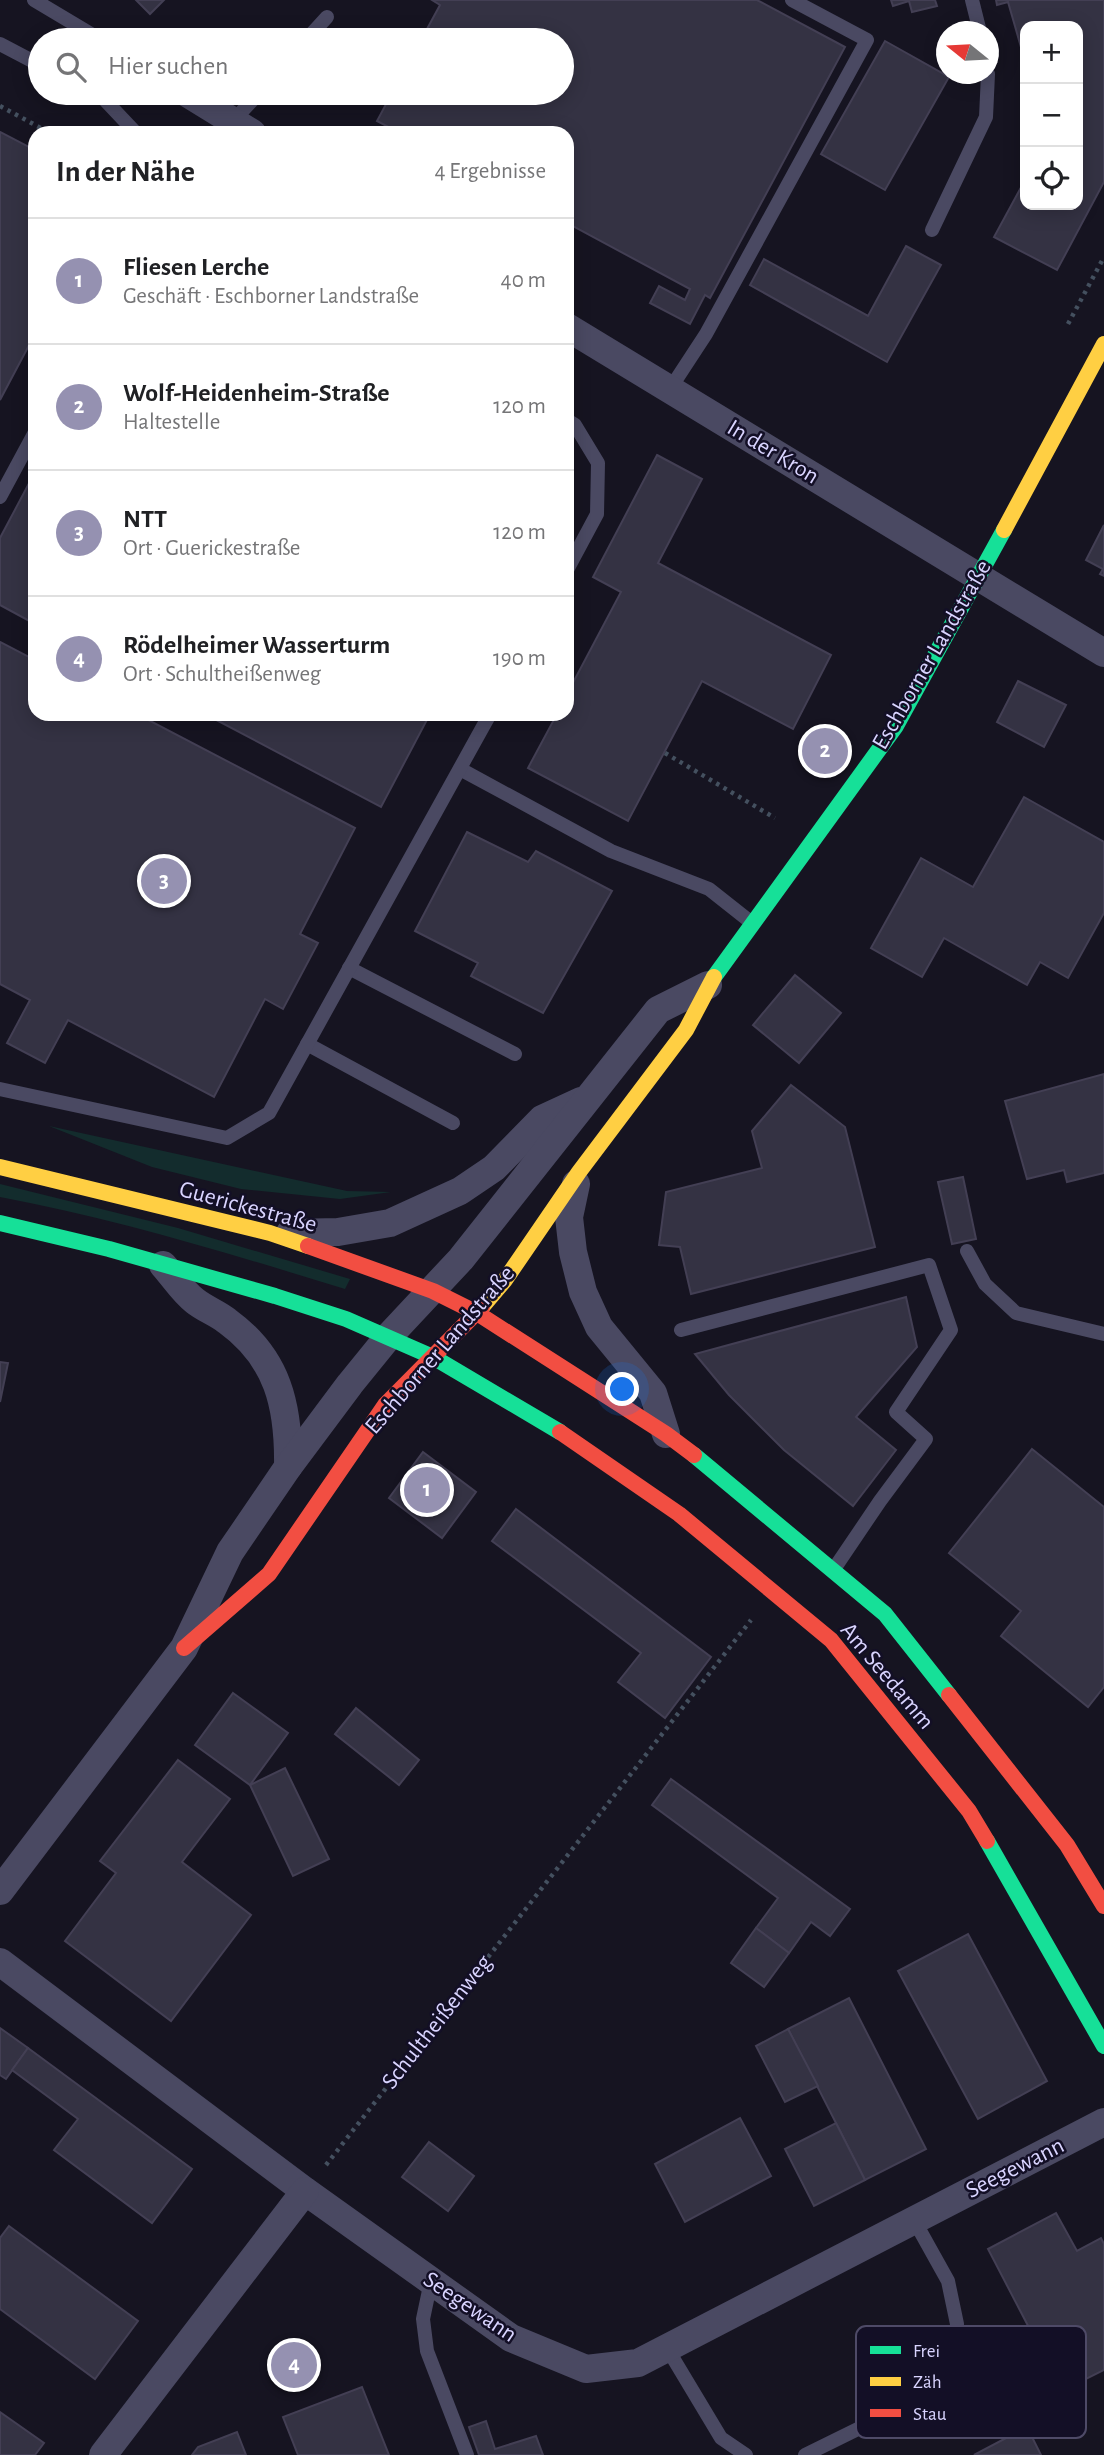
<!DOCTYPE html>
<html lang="de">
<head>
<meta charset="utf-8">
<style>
  :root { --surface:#fff; --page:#f6f6f6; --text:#202124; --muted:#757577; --line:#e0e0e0; --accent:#9591b1 }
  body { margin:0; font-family:"Alegreya Sans",sans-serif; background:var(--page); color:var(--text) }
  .controls { position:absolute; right:21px; top:21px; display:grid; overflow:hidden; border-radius:14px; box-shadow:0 4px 18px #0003 }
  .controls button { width:63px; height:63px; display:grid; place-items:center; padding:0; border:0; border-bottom:2px solid var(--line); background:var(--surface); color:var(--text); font:35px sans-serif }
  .compass { position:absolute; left:936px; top:21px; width:63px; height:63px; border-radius:50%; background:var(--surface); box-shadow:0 4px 18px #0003; rotate:288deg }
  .you { position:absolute; left:623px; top:1390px; width:24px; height:24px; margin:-18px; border:5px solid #fff; border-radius:50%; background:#1a73e8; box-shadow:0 0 0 10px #1a73e833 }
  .badge { display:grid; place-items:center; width:46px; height:46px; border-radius:50%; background:var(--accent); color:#fff; font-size:23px; font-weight:700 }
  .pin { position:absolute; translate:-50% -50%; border:4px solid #fff; box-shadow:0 2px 7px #0006 }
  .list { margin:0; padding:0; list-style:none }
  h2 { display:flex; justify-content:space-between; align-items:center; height:91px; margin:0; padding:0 28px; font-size:30px }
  h2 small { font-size:23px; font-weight:400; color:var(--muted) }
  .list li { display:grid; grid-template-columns:46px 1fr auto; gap:21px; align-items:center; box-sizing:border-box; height:126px; padding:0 28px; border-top:2px solid var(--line) }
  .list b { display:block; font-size:26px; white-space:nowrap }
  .list p { margin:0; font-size:23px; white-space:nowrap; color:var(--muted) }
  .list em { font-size:23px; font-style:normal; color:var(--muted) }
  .icon { flex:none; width:38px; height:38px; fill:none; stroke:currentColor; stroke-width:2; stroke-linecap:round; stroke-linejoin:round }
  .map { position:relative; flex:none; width:1104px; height:2455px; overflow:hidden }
  .search { position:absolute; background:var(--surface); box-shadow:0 4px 18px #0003; left:28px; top:28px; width:546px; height:77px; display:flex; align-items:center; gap:18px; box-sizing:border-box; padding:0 24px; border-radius:38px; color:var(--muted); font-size:26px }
  .panel { position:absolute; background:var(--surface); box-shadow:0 4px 18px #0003; left:28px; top:126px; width:546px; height:595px; border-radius:21px }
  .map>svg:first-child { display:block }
</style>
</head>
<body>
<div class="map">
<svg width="1104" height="2455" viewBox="0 0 1104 2455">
  <rect width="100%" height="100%" fill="#161421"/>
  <g fill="#132c2d">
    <polygon points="49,1126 347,1191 391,1192 340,1199 241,1189 152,1167"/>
    <path d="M0 1184 178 1228 350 1279 345 1289C231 1254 117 1219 0 1197Z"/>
  </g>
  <g fill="#343243" stroke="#433f54" stroke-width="2">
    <polygon points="136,0 164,0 150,14"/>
    <polygon points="432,0 757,0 845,47 710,298 705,295 690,324 650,303 659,286 685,300 690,289 567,223 567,133 400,133 377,121 392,93 562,93 562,40 421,40 440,5"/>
    <polygon points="891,0 935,0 937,6 912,12 909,1 893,6"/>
    <polygon points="996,0 1104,0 1104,182 1057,270 994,237 1025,180 1025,205 1078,205 1078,26 1025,26 1025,61 1008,2 997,5"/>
    <polygon points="885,41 949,77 885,190 821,154"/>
    <polygon points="0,132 35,150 35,334 0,400"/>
    <polygon points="906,246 941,265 887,362 750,285 764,259 868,316"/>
    <polygon points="657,455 702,479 658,563 831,655 793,729 702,681 628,821 528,768 557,714 567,714 567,694 621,592 593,577"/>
    <polygon points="35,472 35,624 0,605 0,538"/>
    <polygon points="1104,525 1104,576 1100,574 1103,569 1086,560"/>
    <polygon points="0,642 35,660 35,714 137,714 355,828 300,934 318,943 283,1009 265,999 214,1097 68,1020 45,1063 7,1043 30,1000 0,984"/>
    <polygon points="1018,681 1066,705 1044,747 997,722"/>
    <polygon points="205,714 430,714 381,807"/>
    <polygon points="1024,797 1104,842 1104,913 1068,978 1040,962 1027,985 944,938 922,977 871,948 921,858 973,887"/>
    <polygon points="467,832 528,862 536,851 612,891 543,1013 471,976 478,963 415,931"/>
    <polygon points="795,975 841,1013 799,1063 753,1025"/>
    <polygon points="1104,1074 1104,1173 1067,1182 1064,1170 1027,1179 1005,1101"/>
    <polygon points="791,1085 845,1127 875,1247 691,1294 680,1247 659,1245 666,1192 762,1168 752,1131"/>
    <polygon points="963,1177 976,1239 952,1244 938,1182"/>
    <polygon points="906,1297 917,1347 856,1417 896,1450 853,1506 784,1450 729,1395 695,1354"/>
    <polygon points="0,1362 8,1363 0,1402"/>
    <polygon points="1032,1449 1104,1507 1104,1687 1088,1707 1001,1636 1021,1611 949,1553"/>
    <polygon points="423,1452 476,1492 442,1538 389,1498"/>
    <polygon points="516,1509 711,1657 665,1718 618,1682 641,1653 492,1541"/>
    <polygon points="233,1693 288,1733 250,1785 195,1745"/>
    <polygon points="356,1708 419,1760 399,1785 335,1734"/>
    <polygon points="178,1760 230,1799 182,1862 251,1915 171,2021 65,1941 116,1873 100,1861"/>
    <polygon points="285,1768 329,1859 293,1876 250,1785"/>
    <polygon points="671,1779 850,1909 830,1936 811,1922 789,1953 756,1928 778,1898 652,1805"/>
    <polygon points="756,1928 789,1953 764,1987 731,1963"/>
    <polygon points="968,1934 1047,2081 978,2119 898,1971"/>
    <polygon points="849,1998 926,2149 865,2180 788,2029"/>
    <polygon points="0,2028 28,2048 6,2079 0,2075"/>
    <polygon points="788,2029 818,2086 785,2102 756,2046"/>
    <polygon points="28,2048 192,2169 152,2223 54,2150 78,2119 12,2070"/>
    <polygon points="740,2118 771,2176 685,2222 655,2164"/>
    <polygon points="836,2123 865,2180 814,2206 785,2149"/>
    <polygon points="429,2142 474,2176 448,2211 402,2177"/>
    <polygon points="1056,2213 1077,2251 1101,2238 1104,2244 1104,2370 1062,2391 988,2249"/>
    <polygon points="9,2226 138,2321 95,2379 0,2309 0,2238"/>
    <circle cx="294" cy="2362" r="23"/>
    <polygon points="362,2387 389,2455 298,2455 283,2417"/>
    <polygon points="0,2412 44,2443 35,2455 0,2455"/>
    <polygon points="486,2421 495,2449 536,2436 543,2455 479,2455 469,2427"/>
    <polygon points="1027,2427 1041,2455 974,2455"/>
    <polygon points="237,2432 246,2455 192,2455 198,2447"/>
  </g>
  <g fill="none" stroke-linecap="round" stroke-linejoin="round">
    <g stroke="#44505f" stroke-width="4.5" stroke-dasharray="3.5 5" stroke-linecap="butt">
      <polyline points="0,106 50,133"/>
      <polyline points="1068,324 1104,257"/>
      <polyline points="665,753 775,818"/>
      <polyline points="326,2165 751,1620"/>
    </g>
    <g stroke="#4a4962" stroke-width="14">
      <polyline points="34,0 101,40"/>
      <polyline points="972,0 980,32"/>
      <polyline points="306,40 327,17"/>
      <polyline points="0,44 40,65"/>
      <polyline points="93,93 103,98 136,133"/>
      <polyline points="233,121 259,93"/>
      <polyline points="932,230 986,117 988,74"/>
      <polyline points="670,389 706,334 867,40 792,0"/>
      <polyline points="567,420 575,425 598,463 597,514 567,570"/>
      <polyline points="0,497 35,432"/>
      <polyline points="460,769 611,851 709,889 752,923"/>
      <polyline points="349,968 515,1054"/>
      <polyline points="307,1044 453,1123"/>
      <polyline points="0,1089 227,1138 269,1113 490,714"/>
      <polyline points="967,1251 985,1284 1016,1313 1104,1334"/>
      <polyline points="681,1330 929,1265 951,1330 896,1412 926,1439 880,1501 834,1569"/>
      <polyline points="431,2281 423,2319 427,2351 467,2455"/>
      <polyline points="667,2348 721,2438 746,2455"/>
      <polyline points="805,2455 937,2390 954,2359 957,2324 948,2281 914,2220"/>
    </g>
    <g stroke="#4a4962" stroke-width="28">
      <polyline points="187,93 252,133"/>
      <polyline points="567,327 1104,653"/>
      <polyline points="576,1184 569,1217 573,1252 583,1292 599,1327 653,1393 666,1434"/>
      <polyline points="290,1233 338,1232 390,1223 460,1191 494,1168 542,1119 581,1101"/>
      <path d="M163 1265C173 1276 183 1292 195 1301 205 1309 217 1313 227 1321 278 1358 289 1406 288 1467"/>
      <polyline points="0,1891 184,1648 230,1552 288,1467 350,1384 389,1336 461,1259 658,1010 708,985"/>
      <polyline points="0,1962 305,2191 511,2338 586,2369 638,2363 1104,2122"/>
      <polyline points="103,2455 305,2191"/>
    </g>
    <g stroke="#16e098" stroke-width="16">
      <polyline points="714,977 896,726 1004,530"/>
      <polyline points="0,1223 109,1249 275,1296 346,1319 433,1357 560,1432"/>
      <polyline points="694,1455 885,1614 949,1695"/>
      <polyline points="987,1841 1104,2046"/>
    </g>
    <g stroke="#ffcf43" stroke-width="16">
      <polyline points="1004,530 1104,344"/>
      <polyline points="0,1167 270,1233 308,1246"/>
      <polyline points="482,1307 505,1280 579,1172 686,1030 714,977"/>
    </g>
    <g stroke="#f24e42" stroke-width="16">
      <polyline points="308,1246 433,1291 477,1313 666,1434 694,1455"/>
      <polyline points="560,1432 679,1514 831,1640 969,1811 987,1841"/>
      <polyline points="184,1648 269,1574 385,1405 482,1307"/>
      <polyline points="949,1695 1067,1845 1104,1906"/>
    </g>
  </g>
  <g text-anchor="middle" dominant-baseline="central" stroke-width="5" stroke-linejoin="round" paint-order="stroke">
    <g font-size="24" fill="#d9d4ff" stroke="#130f26">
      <text transform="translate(773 452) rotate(31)">In der Kron</text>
      <text transform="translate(932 655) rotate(-60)">Eschborner Landstraße</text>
      <text transform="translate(248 1207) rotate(15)">Guerickestraße</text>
      <text transform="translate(440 1350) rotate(-49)">Eschborner Landstraße</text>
      <text transform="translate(887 1676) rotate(50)">Am Seedamm</text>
      <text transform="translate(437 2022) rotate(-52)">Schultheißenweg</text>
      <text transform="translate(1015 2168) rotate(-27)">Seegewann</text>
      <text transform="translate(470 2307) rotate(34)">Seegewann</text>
    </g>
  </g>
  <rect x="856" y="2326" width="230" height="112" rx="10" fill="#130f26" stroke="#4e4a67" stroke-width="2"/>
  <rect x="870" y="2346" width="31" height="8" fill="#16e098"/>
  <rect x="870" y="2377" width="31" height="9" fill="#ffcf43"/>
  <rect x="870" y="2409" width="31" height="8" fill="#f24e42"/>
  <g font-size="19" fill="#d9d4ff">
    <text x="913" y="2357">Frei</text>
    <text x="913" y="2388">Zäh</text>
    <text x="913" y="2420">Stau</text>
  </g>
</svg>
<div class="controls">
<button>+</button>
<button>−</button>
<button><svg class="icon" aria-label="locate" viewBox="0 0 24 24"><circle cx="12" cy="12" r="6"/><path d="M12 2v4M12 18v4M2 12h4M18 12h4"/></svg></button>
</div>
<svg class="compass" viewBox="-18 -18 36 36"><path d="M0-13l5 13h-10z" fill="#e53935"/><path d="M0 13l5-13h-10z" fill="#757577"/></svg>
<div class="you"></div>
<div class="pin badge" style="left:427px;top:1490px">1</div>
<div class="pin badge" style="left:825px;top:751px">2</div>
<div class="pin badge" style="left:164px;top:881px">3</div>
<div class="pin badge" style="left:294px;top:2365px">4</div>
<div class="search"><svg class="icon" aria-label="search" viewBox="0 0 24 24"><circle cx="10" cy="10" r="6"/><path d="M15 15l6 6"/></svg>Hier suchen</div>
<section class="panel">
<h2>In der Nähe<small>4 Ergebnisse</small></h2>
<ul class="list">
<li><span class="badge">1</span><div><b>Fliesen Lerche</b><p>Geschäft · Eschborner Landstraße</p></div><em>40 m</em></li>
<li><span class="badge">2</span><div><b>Wolf-Heidenheim-Straße</b><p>Haltestelle</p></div><em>120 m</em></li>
<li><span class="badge">3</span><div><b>NTT</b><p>Ort · Guerickestraße</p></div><em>120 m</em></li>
<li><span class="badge">4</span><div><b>Rödelheimer Wasserturm</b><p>Ort · Schultheißenweg</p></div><em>190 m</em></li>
</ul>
</section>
</div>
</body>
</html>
